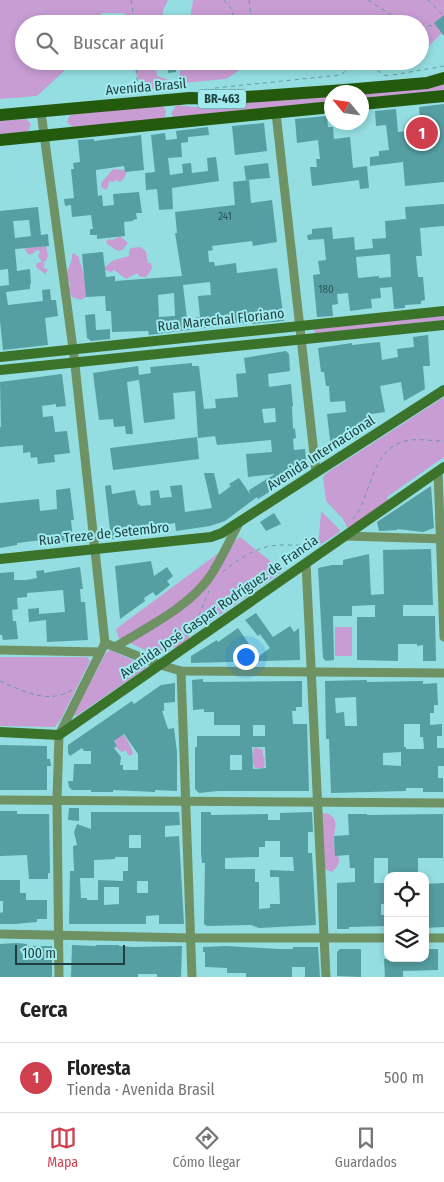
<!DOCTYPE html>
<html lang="es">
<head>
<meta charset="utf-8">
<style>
  :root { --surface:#fff; --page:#f6f6f6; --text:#222; --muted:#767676; --line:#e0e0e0; --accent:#cf3f4e }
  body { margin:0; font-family:"Fira Sans Condensed",sans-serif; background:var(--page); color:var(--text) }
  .controls { position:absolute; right:15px; bottom:15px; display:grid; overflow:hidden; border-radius:10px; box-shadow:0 2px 8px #0003 }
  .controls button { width:45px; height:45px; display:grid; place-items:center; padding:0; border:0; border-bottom:1px solid var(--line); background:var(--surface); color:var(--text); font:25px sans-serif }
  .compass { position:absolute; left:324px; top:85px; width:45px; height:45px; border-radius:50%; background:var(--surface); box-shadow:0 2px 8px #0003; rotate:299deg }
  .scale { position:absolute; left:15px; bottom:12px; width:110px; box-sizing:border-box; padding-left:5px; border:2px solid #1f3e3f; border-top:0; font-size:14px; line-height:18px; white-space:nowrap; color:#1f3e3f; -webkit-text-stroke:4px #a1ebee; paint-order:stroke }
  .you { position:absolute; left:245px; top:656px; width:18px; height:18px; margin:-12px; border:4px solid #fff; border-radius:50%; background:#1a73e8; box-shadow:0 0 0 8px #1a73e833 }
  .badge { display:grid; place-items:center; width:32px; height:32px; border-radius:50%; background:var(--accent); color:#fff; font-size:16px; font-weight:700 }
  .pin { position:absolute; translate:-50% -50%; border:2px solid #fff; box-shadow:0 1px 5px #0006 }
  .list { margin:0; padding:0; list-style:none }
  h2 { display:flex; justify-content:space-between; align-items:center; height:65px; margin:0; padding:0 20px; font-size:21px }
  h2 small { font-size:16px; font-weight:400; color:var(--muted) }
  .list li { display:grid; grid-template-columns:32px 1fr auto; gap:15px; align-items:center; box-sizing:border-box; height:70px; padding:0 20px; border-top:1px solid var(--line) }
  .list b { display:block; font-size:19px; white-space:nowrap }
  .list p { margin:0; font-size:16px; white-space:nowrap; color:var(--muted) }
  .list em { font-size:16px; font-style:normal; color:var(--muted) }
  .icon { flex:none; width:28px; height:28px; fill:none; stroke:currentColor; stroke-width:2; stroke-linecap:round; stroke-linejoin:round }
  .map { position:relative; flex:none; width:444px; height:977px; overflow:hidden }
  .search { position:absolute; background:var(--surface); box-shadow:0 2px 8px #0003; left:15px; right:15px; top:15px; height:55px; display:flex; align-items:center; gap:12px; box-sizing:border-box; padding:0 18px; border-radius:28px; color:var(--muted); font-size:19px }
  .sheet { height:135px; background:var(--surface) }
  nav { display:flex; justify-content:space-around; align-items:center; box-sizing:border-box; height:70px; border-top:1px solid var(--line); background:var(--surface); font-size:14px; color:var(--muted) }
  nav a { display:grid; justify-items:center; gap:2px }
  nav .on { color:var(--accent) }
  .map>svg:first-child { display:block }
</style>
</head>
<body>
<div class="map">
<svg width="444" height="977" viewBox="0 0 444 977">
  <rect width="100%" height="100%" fill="#94dee1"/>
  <g fill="#c89dd4">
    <polygon points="0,0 168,0 163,11 162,24 131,24 124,13 103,13 87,24 24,24 24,61 69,61 63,72 37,96 0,99"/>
    <polygon points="193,0 444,0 444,31 425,50 420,51 420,24 189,24"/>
    <path d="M131 61H155L157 76 178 83 182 61H316L241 69 226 79 163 85 158 90C139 88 138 77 131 61Z"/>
    <polygon points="444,83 444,93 362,101 362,92"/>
    <polygon points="331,93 331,104 173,117 171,113 177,105 194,107"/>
    <polygon points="162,105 166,111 165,117 162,119 73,128 67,122 70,115"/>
    <polygon points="26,119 31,124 29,130 26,132 0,134 0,121"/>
    <polygon points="113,169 125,170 126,173 124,179 120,182 116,180 114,182 109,181 108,188 105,190 101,186 101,183"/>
    <polygon points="120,236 128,243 122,250 118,251 107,244 106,241 109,239 112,240"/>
    <polygon points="46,246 48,256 46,261 43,262 45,264 43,267 48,270 45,274 36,267 37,263 42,262 38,256 40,251 37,250 32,254 29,255 25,250 26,247"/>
    <polygon points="140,247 146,251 148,263 151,263 152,269 146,277 140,277 137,273 126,279 114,270 111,272 105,270 105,267 114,260 129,256 129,250 131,248"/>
    <path d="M74 253 79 257C79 263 81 263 82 268 85 277 86 287 86 297L81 300 72 297 69 291 70 283 66 278C66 269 73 263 72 254Z"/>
    <polygon points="444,315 444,320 316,334 314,332 315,329"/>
    <polygon points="444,397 444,457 387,497 389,501 353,530 347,527 343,519 326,501 323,478 325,474"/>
    <polygon points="322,512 340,530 340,532 320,545 318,545 321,513"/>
    <polygon points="240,537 283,571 189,636 189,641 180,649 174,647 164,654 156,655 119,638 116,629"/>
    <rect x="335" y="627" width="17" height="29"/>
    <polygon points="110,650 146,666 146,668 76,716 74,715 89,685 90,680 93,678 105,654"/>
    <polygon points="0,657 87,657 90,661 61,719 55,727 0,726"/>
    <path d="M122 732C125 737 133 749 133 754L129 756 125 750 122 752C115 748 115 745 115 737Z"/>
    <path d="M255 747 263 750V756L265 759 264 761 265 766 263 768H255C252 763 251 752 255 747Z"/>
    <path d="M325 813C342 817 333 831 334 843 334 856 347 859 332 872L325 869 320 815Z"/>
  </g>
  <g fill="#559ea1" fill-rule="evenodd">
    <polygon points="444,15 444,36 434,23"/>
    <polygon points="167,61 175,61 176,72 168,73"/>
    <polygon points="444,104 444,182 405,186 403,162 370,166 370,157 379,156 379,151 389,150 386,125 376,126 375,111 396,109 398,132 421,130 419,107"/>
    <polygon points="327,116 328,127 333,127 334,139 350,137 353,168 367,166 369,188 360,189 359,180 312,186 310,167 317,167 316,159 320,159 318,140 297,143 295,119"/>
    <polygon points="264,123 267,151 235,155 232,126"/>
    <polygon points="208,127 209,135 188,137 188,142 181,143 182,157 168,158 170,175 183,173 182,164 191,163 192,173 208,171 207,158 216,157 219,181 172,188 173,209 159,210 157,189 146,190 145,173 155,172 151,135 165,133 166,140 177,139 176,131"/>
    <polygon points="141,135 144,170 125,172 124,166 96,170 96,173 98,196 102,195 103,206 114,205 113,194 139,192 142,213 136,213 137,219 133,220 133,221 124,222 125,236 97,239 97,235 90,235 90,229 93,229 91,215 72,217 71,205 65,206 64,199 74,198 71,169 74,169 73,163 80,162 78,140 94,139 94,141"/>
    <polygon points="268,163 270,178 246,180 244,166"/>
    <path d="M249 180 251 203 272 200 277 242 253 246 252 241 212 246 213 250 208 251 209 262H214L215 266 236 263 237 273 277 268 284 321 252 324V322L149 335 148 331 112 332 111 311H106L105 296 86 297 82 254 103 252 106 277 115 276V281L182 276 175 233H177L175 212 235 205 233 182ZM210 282 211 295 198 296 200 317 187 319 183 285ZM174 293 175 316 159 317 158 295Z"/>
    <path d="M444 204V226L420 228 422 256H416L418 277H423L425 300 421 301V304L405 305V308L394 309 392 287 380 288 381 298 371 299 372 308 350 311 348 293 337 294 338 304 332 305 333 316 317 317 313 275 320 274 318 261 326 260 324 239 308 240 307 235 312 234V229L332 227 333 239 354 237 355 250 373 248 372 239 386 238 385 221 406 219 405 207ZM390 254 391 277 379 278V276L358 278 356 257Z"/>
    <path d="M38 207 41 235 48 234 49 246 15 249 17 271 30 269 31 284H30V289L6 292 8 305 43 301 42 290 50 289 51 300H56L58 316 45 318 48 345 3 350 0 321V286L9 285 8 269 0 270V211ZM29 220 31 236 15 238 13 221Z"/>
    <polygon points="95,314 96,330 110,329 110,339 91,341 87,338 85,315"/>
    <polygon points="428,335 430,366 423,366 425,389 404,401 401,382 380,386 385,412 371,414 371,425 363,425 364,431 357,432 357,438 338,440 338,448 331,449 327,414 346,412 345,401 330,402 329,386 326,386 324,372 321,372 318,348 352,343 352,345 380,342 382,360 398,357 397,349 414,347 413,337"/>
    <path d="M286 351 289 354 290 371 268 374 269 387 291 384 293 406H292L293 429 295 428 296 438 293 439 294 450 305 449 307 470 283 473 287 481 258 499 257 497 225 521 210 526 176 531 175 523 162 525V528L143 530 144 534 111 539 105 486 111 485 112 494 135 490 138 505 140 504V506L151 505 150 491 159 490 160 498 172 497 170 486 182 485 185 512 212 508 204 473H214L219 495 231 486 229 484 239 478 250 494 249 490 275 474 248 477 246 454 272 452 271 440 217 445 215 436 198 438 195 391 173 393 175 419 144 423 139 380 127 382 133 434H126L125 426 114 427 113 419 99 420 93 373 138 366 139 375 151 373 150 367 192 363V366H199L204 409 216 408 215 399 238 397 236 374 246 373 244 358ZM275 408 276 422 264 423 262 409Z"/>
    <polygon points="62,374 66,406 56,407 56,404 42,406 43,417 53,416 55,432 67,431 70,453 54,455 55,462 38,464 37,457 31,458 30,452 23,453 23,445 0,447 0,427 1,427 0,382"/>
    <polygon points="197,437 199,459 113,470 110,448"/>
    <polygon points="431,486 434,528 423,532 397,529 397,530 379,531 377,522"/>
    <polygon points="70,488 74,520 71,520 73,539 61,541 60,534 43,537 42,540 17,543 17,545 0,548 0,503 39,499 40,511 57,509 56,490"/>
    <polygon points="274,513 281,524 266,531 260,522"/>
    <polygon points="431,549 433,605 403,605 403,616 435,616 436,661 423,661 423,645 417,646 417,644 398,644 398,661 357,660 357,617 375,617 375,605 352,606 352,616 333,616 334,660 326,661 323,658 318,568 332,565 343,565 343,560 369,554 371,595 384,594 383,550"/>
    <polygon points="151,561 154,576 167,567 173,576 167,581 170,585 156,596 153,592 144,598 145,601 120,619 115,566"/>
    <polygon points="80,567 83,589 80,589 81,602 85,602 88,640 47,642 46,620 29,622 28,609 39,608 39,614 65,612 63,590 27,593 27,597 17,598 18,609 12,610 13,621 16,621 18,639 3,640 2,635 0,635 0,573 14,572 14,580 26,580 37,578 36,571 44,570 44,573"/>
    <polygon points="256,613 273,637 290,626 294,632 299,628 300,660 191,663 191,656 217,640 218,642 238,628 258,657 270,648 260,634 258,636 245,620"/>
    <path d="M203 679V682L302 681V707H296V711H292L293 724H307L309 791H218L199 793 195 789V747H197V736H240V725H214V712H204V709L193 710 192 680ZM253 725H265V736H253ZM252 747H265L266 768 253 769ZM230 755H242V770H230Z"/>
    <path d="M367 680V682L423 681V684L437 683 438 705H434V713H430V725L442 724V736H437V748H444V766H438V778H443V792H423V788H406V791L331 793 329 739H326L325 681ZM356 697 357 726H345L344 712 336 713 335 698ZM404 724H420V737H423L424 749H406V747H404ZM401 752V766L383 765V753Z"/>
    <path d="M175 683V702L164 703V711H162L168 729 174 728 177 752V791L155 790V792L113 790V792H91V790H72L69 787 68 781H73L74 764H91V751H84L82 748 70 756 68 753V745L132 701 134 704 161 685ZM124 734 138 754V770H123V765H120L121 757 114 748 117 746 114 741Z"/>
    <polygon points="0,745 47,746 47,759 50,759 51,766 47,766 47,790 0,790"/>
    <polygon points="69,808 79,808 79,821 68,820"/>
    <polygon points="0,811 17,811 17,814 49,814 50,873 48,873 48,879 29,879 27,855 0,856"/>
    <path d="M91 812H179L180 825 165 826V837L179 836 184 924H159V915L146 916V924H69L70 871H74L73 846 77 845 74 832 77 824 91 829ZM129 835H141V848H129ZM115 857H128V871H123V881L98 880V900H87V898H81L80 878H94V860L115 859ZM137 881H148V893H137ZM104 887H119V904L104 905Z"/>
    <path d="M201 812H211V815L268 814V820H280V813L312 812 313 832H308V853H312L316 925 259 928 251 925 207 926 204 924 205 863H202L201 853ZM265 841H280V857H293L294 871 270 870V877H279L280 904H270V908L259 909V882H255V869H225V858L259 857V847H265Z"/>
    <polygon points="348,814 367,814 367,815 443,814 443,858 418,858 418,876 388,876 388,858 374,858 374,883 388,883 388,904 381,904 381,915 388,915 388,926 349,927 349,929 337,929 337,883 355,882 355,868 350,868 349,855 335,856 334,836 349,835"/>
    <polygon points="0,880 20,880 20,893 26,893 26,900 47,900 47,919 37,919 37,922 15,924 0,924 0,913 3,912 3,901 0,901"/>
    <polygon points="444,883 444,927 425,928 425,884"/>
    <polygon points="17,943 27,944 27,946 52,946 52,977 0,977 0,944"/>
    <polygon points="72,945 96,946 96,945 119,945 119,946 134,947 182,946 181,977 157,977 157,974 138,974 138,977 71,977"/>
    <polygon points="227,946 279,949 293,949 293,947 318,947 320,977 305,977 305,967 292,967 292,977 246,977 246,973 227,973 227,968 205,967 205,952 203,952 203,947"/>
    <polygon points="340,949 361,949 361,977 337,976 337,952"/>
    <polygon points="428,949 438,949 438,970 403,971 403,977 385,977 384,959 428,958"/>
  </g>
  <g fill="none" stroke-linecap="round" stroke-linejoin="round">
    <g stroke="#649c9e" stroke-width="1" stroke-dasharray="4 4" stroke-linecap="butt">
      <polyline points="131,0 135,24"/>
      <polyline points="224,0 233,11 232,18 227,24"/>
      <polyline points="249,0 252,24"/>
      <polyline points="368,0 405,24"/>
      <polyline points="428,0 444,16"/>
      <polyline points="377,24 397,20"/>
      <polyline points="420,25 432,26 444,18"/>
      <polyline points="136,61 138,93"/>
      <polyline points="393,75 444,66"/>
      <polyline points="215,88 341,75 350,67 365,65 370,65 384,75 389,76"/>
      <path d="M353 519C372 496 370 450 405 441 417 438 431 441 444 441"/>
      <path d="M223 572C235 561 254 549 271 546 288 543 304 548 321 542"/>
      <polyline points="186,636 195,625 209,591"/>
      <polyline points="151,652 168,648"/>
      <path d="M0 681C23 691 48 705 72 690"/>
    </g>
    <g stroke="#6e9263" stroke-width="9">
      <polyline points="41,112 74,356 105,643"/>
      <polyline points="276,113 316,472"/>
      <polyline points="438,471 444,637"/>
      <polyline points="345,536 444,539"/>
      <polyline points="306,563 326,977"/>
      <path d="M115 647C147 627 186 609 209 578 221 561 229 541 239 523"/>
      <polyline points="0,650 100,652"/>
      <polyline points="181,671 192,977"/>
      <polyline points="0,800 444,803"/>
      <polyline points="0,934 191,938 388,938"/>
      <polyline points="425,938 444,938"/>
      <polyline points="59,977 57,800 59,735 105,643 160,665 181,671 444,673"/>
    </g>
    <g stroke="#3c732b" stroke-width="10">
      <polyline points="0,357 444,311"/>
      <polyline points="0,370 444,325"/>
      <polyline points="0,559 211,537 222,533 444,390"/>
      <polyline points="0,732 59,735 444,467"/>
    </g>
    <g stroke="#235a0d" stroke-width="12">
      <polyline points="362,104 444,96"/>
      <polyline points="0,115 190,98 217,99 345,90 427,83 444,78"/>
      <polyline points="0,140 332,107"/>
    </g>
  </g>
  <g text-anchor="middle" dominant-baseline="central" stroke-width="4" stroke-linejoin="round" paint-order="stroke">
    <g font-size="11" fill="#2c5658">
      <text x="225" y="216">241</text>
      <text x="326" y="289">180</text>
    </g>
    <rect fill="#a1ebee" stroke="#467274" stroke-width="1" x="198" y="89.5" width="48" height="19" rx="4"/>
    <g font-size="12" font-weight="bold" fill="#1f3e3f">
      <text x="222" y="99">BR-463</text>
    </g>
    <g font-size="14" fill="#1f3e3f" stroke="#a1ebee">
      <text transform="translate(146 87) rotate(-5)">Avenida Brasil</text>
      <text transform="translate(221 320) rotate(-6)">Rua Marechal Floriano</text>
      <text transform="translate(321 453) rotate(-33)">Avenida Internacional</text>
      <text transform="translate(104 534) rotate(-6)">Rua Treze de Setembro</text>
      <text transform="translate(219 607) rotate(-35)">Avenida José Gaspar Rodríguez de Francia</text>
    </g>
  </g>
</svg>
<div class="controls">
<button><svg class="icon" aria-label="locate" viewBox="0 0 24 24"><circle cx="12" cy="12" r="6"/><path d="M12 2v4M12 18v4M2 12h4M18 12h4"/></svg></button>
<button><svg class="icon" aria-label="layers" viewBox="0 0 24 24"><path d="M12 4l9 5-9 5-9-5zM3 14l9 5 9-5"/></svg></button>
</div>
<svg class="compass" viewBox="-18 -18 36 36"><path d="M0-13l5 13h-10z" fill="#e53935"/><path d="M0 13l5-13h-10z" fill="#767676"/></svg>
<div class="scale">100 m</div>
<div class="you"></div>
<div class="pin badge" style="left:422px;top:133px">1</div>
<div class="search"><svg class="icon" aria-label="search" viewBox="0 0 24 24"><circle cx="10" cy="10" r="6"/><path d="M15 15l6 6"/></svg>Buscar aquí</div>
</div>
<section class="sheet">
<h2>Cerca<small></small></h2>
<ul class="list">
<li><span class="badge">1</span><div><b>Floresta</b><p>Tienda · Avenida Brasil</p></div><em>500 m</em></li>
</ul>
</section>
<nav>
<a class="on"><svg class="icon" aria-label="map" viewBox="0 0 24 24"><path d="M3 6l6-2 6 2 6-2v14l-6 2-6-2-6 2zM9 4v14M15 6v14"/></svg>Mapa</a>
<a><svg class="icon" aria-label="directions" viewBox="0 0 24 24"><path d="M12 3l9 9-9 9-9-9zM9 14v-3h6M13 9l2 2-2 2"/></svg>Cómo llegar</a>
<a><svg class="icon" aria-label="saved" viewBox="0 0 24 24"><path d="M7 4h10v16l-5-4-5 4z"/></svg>Guardados</a>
</nav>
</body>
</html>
